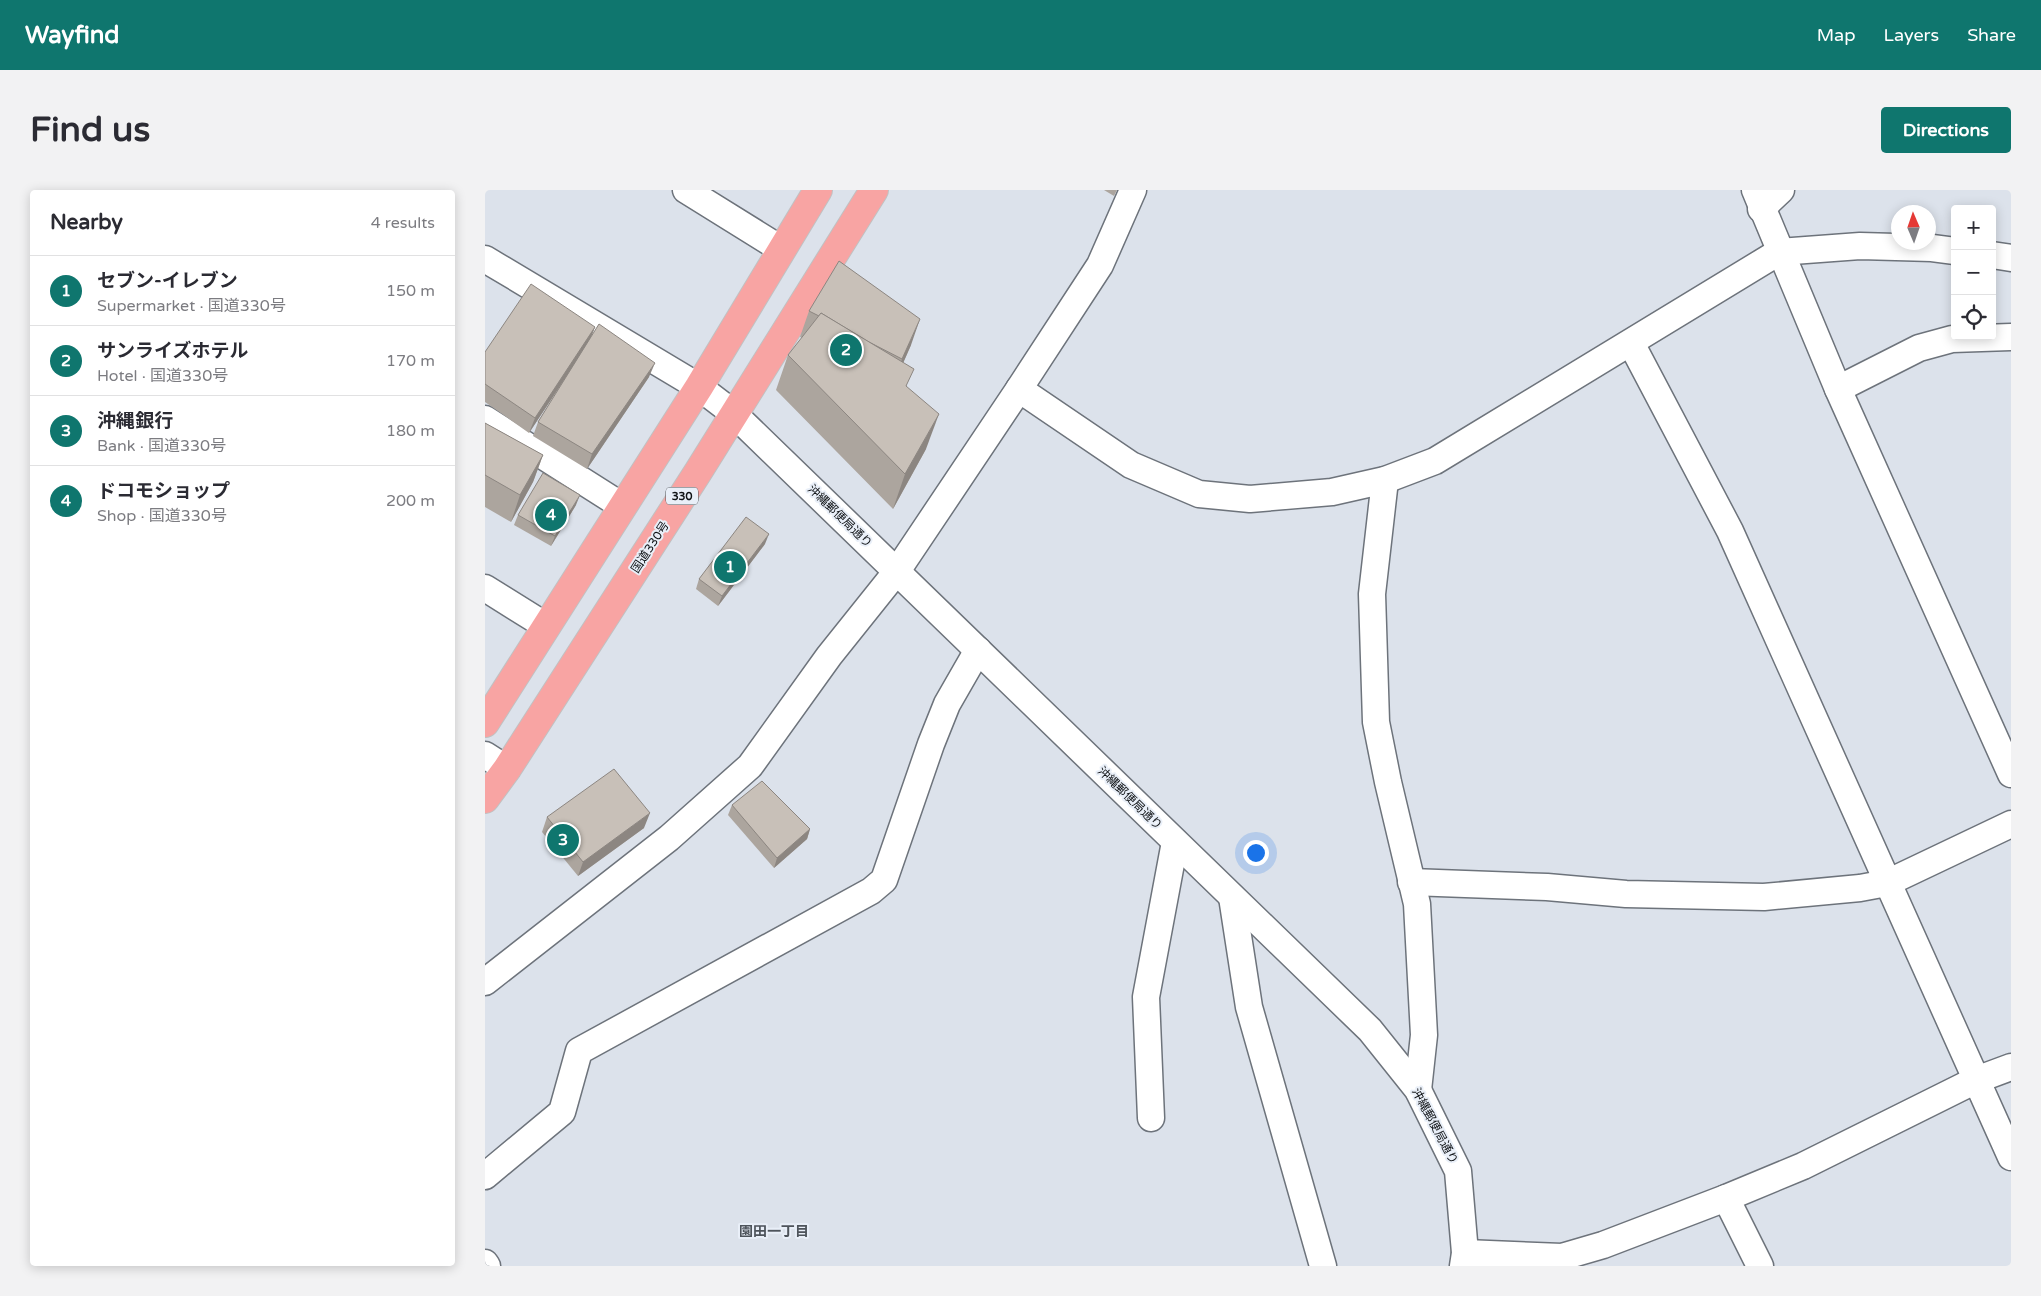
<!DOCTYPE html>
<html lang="en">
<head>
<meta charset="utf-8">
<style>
  :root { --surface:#fff; --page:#f2f2f3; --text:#2b2b33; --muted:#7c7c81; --line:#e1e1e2; --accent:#0f766e }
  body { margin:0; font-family:"Varela Round","Noto Sans JP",sans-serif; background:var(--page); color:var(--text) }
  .controls { position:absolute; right:15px; top:15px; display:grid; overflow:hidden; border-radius:5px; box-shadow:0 2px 12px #0003 }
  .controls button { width:45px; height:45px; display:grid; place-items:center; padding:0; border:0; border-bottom:1px solid var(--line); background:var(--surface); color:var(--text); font:25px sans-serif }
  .compass { position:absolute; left:1406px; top:15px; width:45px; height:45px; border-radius:50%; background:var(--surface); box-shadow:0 2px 12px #0003; rotate:358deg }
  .you { position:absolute; left:770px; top:662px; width:18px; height:18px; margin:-12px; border:4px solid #fff; border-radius:50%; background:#1a73e8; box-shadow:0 0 0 8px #1a73e833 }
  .badge { display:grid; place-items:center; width:32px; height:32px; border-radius:50%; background:var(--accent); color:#fff; font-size:16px; font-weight:700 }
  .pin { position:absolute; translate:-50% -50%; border:2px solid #fff; box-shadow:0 1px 5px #0006 }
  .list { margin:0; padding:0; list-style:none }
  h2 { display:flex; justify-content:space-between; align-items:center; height:65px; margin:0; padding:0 20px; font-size:21px }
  h2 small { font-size:16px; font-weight:400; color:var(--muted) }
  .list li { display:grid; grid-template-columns:32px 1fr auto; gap:15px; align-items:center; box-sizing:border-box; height:70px; padding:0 20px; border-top:1px solid var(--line) }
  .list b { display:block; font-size:19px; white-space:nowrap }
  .list p { margin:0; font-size:16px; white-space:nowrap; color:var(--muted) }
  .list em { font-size:16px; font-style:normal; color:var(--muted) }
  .icon { flex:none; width:28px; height:28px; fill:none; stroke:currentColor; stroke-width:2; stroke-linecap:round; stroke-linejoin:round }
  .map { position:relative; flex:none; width:1526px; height:1076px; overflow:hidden; border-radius:5px }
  header { display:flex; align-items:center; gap:30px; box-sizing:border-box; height:70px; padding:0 25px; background:var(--accent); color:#fff }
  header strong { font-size:24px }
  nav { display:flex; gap:28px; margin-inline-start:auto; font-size:18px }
  .intro { display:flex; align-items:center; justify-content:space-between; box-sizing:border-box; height:120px; padding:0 30px }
  h1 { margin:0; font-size:35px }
  .button { padding:12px 22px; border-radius:5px; background:var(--accent); color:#fff; font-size:18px; font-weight:700 }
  main { display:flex; gap:30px; padding:0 30px }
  aside { flex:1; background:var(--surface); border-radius:5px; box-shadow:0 2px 12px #0003 }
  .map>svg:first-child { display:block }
</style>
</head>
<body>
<header>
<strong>Wayfind</strong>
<nav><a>Map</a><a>Layers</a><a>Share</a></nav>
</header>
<div class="intro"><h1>Find us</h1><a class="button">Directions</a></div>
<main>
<aside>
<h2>Nearby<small>4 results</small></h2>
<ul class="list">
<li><span class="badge">1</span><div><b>セブン-イレブン</b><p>Supermarket · 国道330号</p></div><em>150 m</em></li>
<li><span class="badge">2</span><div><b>サンライズホテル</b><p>Hotel · 国道330号</p></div><em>170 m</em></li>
<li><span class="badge">3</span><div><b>沖縄銀行</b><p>Bank · 国道330号</p></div><em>180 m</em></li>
<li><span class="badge">4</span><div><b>ドコモショップ</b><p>Shop · 国道330号</p></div><em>200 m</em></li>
</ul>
</aside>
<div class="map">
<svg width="1526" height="1076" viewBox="0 0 1526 1076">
  <rect width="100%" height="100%" fill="#dce2eb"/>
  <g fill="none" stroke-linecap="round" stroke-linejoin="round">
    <g stroke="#6d737b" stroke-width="29">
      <g id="minor">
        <polyline points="201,0 296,59"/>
        <polyline points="1270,0 1353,199 1526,584"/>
        <polyline points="1276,19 1296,0"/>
        <polyline points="1507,65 1526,68"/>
        <polyline points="0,69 214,197 248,223 885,840 933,900 973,981 980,1063 978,1076"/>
        <polyline points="1146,153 1245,341 1526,967"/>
        <polyline points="534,199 646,275 714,304 765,309 847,302 900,290 950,271 1294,62 1375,56 1447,58 1470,61"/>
        <polyline points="1353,199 1434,158 1467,149 1526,147"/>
        <polyline points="0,229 137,316"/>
        <polyline points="900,290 887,404 891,532 903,592 932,714 939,845 933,900"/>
        <polyline points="0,398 61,436"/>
        <polyline points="0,565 22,579"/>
        <polyline points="926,692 1062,697 1141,704 1279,707 1375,698 1402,693 1526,634"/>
        <polyline points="747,707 764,817 838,1076"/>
        <polyline points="0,792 184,648 265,576 344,466 412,381 534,199 615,75 648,0"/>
        <polyline points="666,928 661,807 690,652"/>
        <polyline points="0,986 77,922 94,861 386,701 399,690 446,554 462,514 493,460"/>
        <polyline points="1241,1008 1275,1076"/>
        <polyline points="980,1063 1077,1067 1118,1055 1241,1008 1318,976 1491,890 1526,877"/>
        <polyline points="0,1073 2,1076"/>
      </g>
    </g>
    <g stroke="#c1c1c2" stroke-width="30">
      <g id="highway">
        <polyline points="0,533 214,197 333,0"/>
        <polyline points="0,609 22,579 213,282 389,0"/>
      </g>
    </g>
    <use href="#minor" stroke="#fff" stroke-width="26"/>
    <use href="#highway" stroke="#f8a4a3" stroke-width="28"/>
  </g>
  <g fill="#aca59e">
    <polygon points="619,0 632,0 629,6"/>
    <polygon points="324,121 426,155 418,173 422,197 441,259 408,319 291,200 303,165 317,148 315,147"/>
    <polygon points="110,137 106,148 164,187 102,279 48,246 53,232 82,186 44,243 0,212 0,162"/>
    <polygon points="0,233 58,265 48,292 26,332 0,317"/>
    <polygon points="91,315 66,356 29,335 33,325"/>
    <polygon points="280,354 233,416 211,399 214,389"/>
    <polygon points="247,615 325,639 322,649 289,678 243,625"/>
    <polygon points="62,627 159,638 93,686 57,642"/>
  </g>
  <g fill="#8c8681">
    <polygon points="435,129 426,155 408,196 417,169"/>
    <polygon points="110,137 104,152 44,243 50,228"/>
    <polygon points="170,173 164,187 102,279 107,264"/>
    <polygon points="454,224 441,259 408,319 420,284"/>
    <polygon points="58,265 48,292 26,332 35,305"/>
    <polygon points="95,305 91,315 66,356 70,346"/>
    <polygon points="284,344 280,354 233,416 237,406"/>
    <polygon points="165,623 159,638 93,686 98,672"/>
    <polygon points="325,639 322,649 289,678 292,668"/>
  </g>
  <g fill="#c8c0b8" stroke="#8c8681">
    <polygon points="354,71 435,129 417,169 382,151 336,123 334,126 324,121"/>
    <polygon points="46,94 110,137 50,228 0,194 0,162"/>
    <polygon points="336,123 429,179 421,196 454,224 420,284 303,165"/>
    <polygon points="114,134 170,173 107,264 53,232"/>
    <polygon points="0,233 58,265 35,305 0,285"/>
    <polygon points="58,283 95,305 70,346 33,325"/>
    <polygon points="261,327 284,344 237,406 214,389"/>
    <polygon points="129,579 165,623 98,672 62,627"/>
    <polygon points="277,591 325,639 292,668 247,615"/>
  </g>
  <g text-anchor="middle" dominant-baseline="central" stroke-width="4" stroke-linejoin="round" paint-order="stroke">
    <rect fill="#e9eff8" stroke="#505459" stroke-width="1" x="181" y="297.5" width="32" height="17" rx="4"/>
    <g font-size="11" font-weight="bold" fill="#0f1215">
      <text x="197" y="306">330</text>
    </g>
    <g font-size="12" fill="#0f1215" stroke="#e9eff8">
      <text transform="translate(355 326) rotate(44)">沖縄郵便局通り</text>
      <text transform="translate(165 357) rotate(-57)">国道330号</text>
      <text transform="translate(645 608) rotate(44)">沖縄郵便局通り</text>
      <text transform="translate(950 936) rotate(62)">沖縄郵便局通り</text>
    </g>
    <g font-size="14" font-weight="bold" fill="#4e545b" stroke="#e9eff8">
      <text x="289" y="1041">園田一丁目</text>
    </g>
  </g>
</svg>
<div class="controls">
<button>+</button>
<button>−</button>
<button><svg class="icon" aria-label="locate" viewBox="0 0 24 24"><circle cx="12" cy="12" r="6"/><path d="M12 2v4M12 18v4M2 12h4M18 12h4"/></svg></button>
</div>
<svg class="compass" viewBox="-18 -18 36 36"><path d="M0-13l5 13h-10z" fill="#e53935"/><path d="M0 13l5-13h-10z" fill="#7c7c81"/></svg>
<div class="you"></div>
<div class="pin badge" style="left:245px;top:377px">1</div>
<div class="pin badge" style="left:361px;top:160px">2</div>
<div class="pin badge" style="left:78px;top:650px">3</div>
<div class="pin badge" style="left:66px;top:325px">4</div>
</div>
</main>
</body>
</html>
